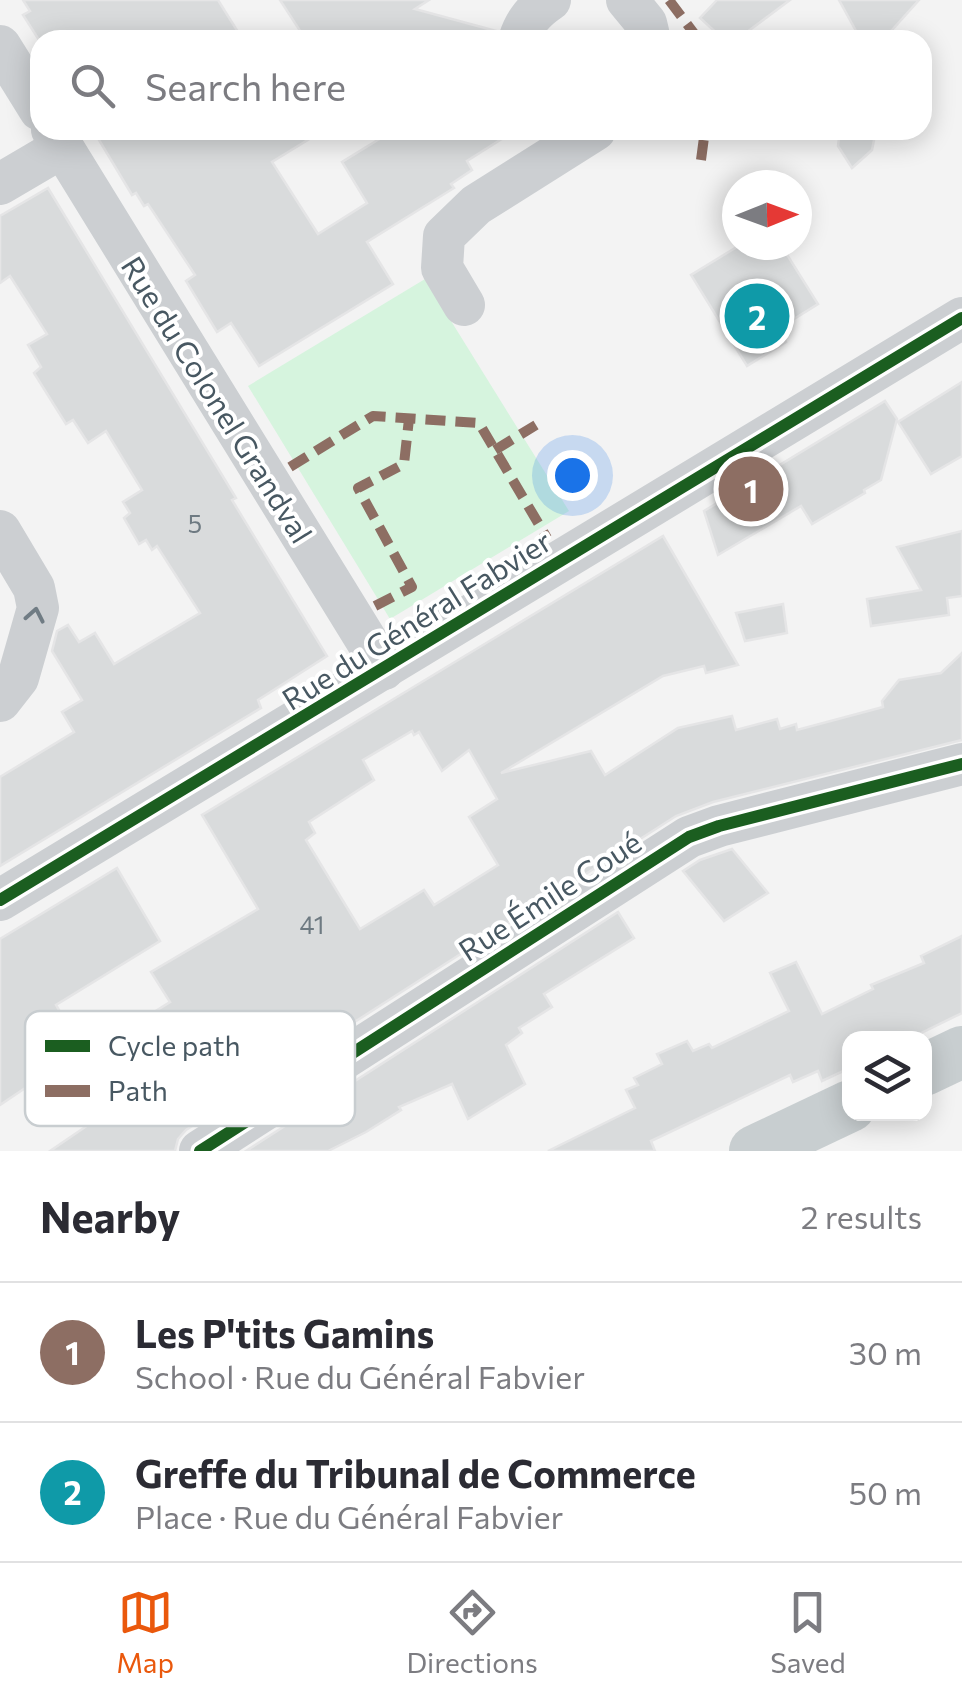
<!DOCTYPE html>
<html lang="en">
<head>
<meta charset="utf-8">
<style>
  :root { --surface:#fff; --page:#f2f2f3; --text:#2b2b33; --muted:#7c7c81; --line:#e1e1e2; --accent:#ea580c }
  body { margin:0; font-family:Commissioner,sans-serif; background:var(--page); color:var(--text) }
  .controls { position:absolute; right:30px; bottom:30px; display:grid; overflow:hidden; border-radius:20px; box-shadow:0 5px 25px #0003 }
  .controls button { width:90px; height:90px; display:grid; place-items:center; padding:0; border:0; border-bottom:2px solid var(--line); background:var(--surface); color:var(--text); font:50px sans-serif }
  .compass { position:absolute; left:722px; top:170px; width:90px; height:90px; border-radius:50%; background:var(--surface); box-shadow:0 5px 25px #0003; rotate:89deg }
  .you { position:absolute; left:572px; top:475px; width:35px; height:35px; margin:-25px; border:8px solid #fff; border-radius:50%; background:#1a73e8; box-shadow:0 0 0 15px #1a73e833 }
  .badge { display:grid; place-items:center; width:65px; height:65px; border-radius:50%; background:var(--accent); color:#fff; font-size:32px; font-weight:700 }
  .pin { position:absolute; translate:-50% -50%; border:5px solid #fff; box-shadow:0 2px 10px #0006 }
  .list { margin:0; padding:0; list-style:none }
  h2 { display:flex; justify-content:space-between; align-items:center; height:130px; margin:0; padding:0 40px; font-size:42px }
  h2 small { font-size:32px; font-weight:400; color:var(--muted) }
  .list li { display:grid; grid-template-columns:65px 1fr auto; gap:30px; align-items:center; box-sizing:border-box; height:140px; padding:0 40px; border-top:2px solid var(--line) }
  .list b { display:block; font-size:38px; white-space:nowrap }
  .list p { margin:0; font-size:32px; white-space:nowrap; color:var(--muted) }
  .list em { font-size:32px; font-style:normal; color:var(--muted) }
  .icon { flex:none; width:55px; height:55px; fill:none; stroke:currentColor; stroke-width:2; stroke-linecap:round; stroke-linejoin:round }
  .map { position:relative; flex:none; width:962px; height:1151px; overflow:hidden }
  .search { position:absolute; background:var(--surface); box-shadow:0 5px 25px #0003; left:30px; right:30px; top:30px; height:110px; display:flex; align-items:center; gap:25px; box-sizing:border-box; padding:0 35px; border-radius:30px; color:var(--muted); font-size:38px }
  .sheet { height:410px; background:var(--surface) }
  nav { display:flex; justify-content:space-around; align-items:center; box-sizing:border-box; height:140px; border-top:2px solid var(--line); background:var(--surface); font-size:28px; color:var(--muted) }
  nav a { display:grid; justify-items:center; gap:5px }
  nav .on { color:var(--accent) }
  .map>svg:first-child { display:block }
</style>
</head>
<body>
<div class="map">
<svg width="962" height="1151" viewBox="0 0 962 1151">
  <rect width="100%" height="100%" fill="#f3f3f3"/>
  <polygon fill="#d6f4de" points="425,279 569,511 390,619 248,386"/>
  <g fill="#d9dbdc" stroke="#e5e5e6" stroke-width="2.5" fill-rule="evenodd">
    <polygon points="23,0 218,0 243,40 39,40 23,15 30,11"/>
    <polygon points="280,0 429,0 415,9 496,31 495,40 306,40"/>
    <polygon points="717,0 790,0 739,38 722,38 700,18"/>
    <polygon points="839,0 919,0 883,40 861,40"/>
    <polygon points="93,130 324,130 272,162 318,234 367,203 342,162 394,130 516,130 467,161 472,170 451,184 454,188 367,242 393,284 259,366 231,323 217,332 186,281 195,275 148,204 144,206 136,193 132,195"/>
    <polygon points="840,130 876,130 872,150 852,168 838,146"/>
    <polygon points="48,188 236,498 232,500 327,656 258,700 261,708 0,866 0,777 74,732 62,712 82,700 52,651 57,631 68,625 79,642 95,633 114,664 200,613 157,546 152,550 146,540 139,544 124,518 130,513 123,502 142,490 106,431 88,443 73,420 66,424 34,373 41,367 28,345 47,334 10,276 0,283 0,216"/>
    <polygon points="740,245 781,245 818,304 778,329 786,342 747,366 691,275"/>
    <polygon points="962,382 962,456 931,474 898,422"/>
    <polygon points="885,401 897,419 881,480 864,490 865,493 812,524 801,506 718,555 704,511"/>
    <polygon points="962,531 962,596 947,598 949,615 871,626 867,599 921,590 897,547"/>
    <path d="M663 536 738 665 706 673 704 666 663 676 501 773 591 751 605 775 678 728 732 716 736 730 777 719 780 729 796 724 797 730 883 707 882 701 899 680 941 673 962 653V740L713 802 676 816 186 1130 178 1139 175 1151H50L94 1121 58 1066 0 1105V939L117 868 160 941 56 1005 85 1055 170 1002 151 972 258 909 202 815ZM412 731 414 735 419 732 442 771 469 750 497 799 469 817 498 865 434 905 424 890 360 929 306 840 315 833 309 822 374 780 363 760Z"/>
    <polygon points="783,604 787,633 745,641 736,613"/>
    <polygon points="732,849 768,893 724,921 683,871 700,860"/>
    <polygon points="618,912 634,938 544,994 552,1007 519,1028 522,1033 506,1045 525,1084 468,1119 452,1084 399,1107 401,1110 366,1132 328,1151 246,1151"/>
    <polygon points="962,936 962,1013 911,1038 850,1038 850,1068 822,1081 818,1071 793,1082 790,1075 651,1141 655,1151 548,1151 635,1108 626,1090 638,1085 634,1078 662,1064 657,1054 687,1041 693,1051 709,1044 712,1048 789,1011 770,973 796,962 822,1014 873,989 871,985 924,963 921,956"/>
  </g>
  <g fill="none" stroke-linecap="round" stroke-linejoin="round">
    <g stroke="#cccfd2" stroke-width="42">
      <polyline points="627,0 646,23 650,40"/>
      <path d="M519 40C525 21 534 11 550 0"/>
      <polyline points="0,46 40,110"/>
      <polyline points="52,130 384,669"/>
      <polyline points="0,184 63,147"/>
      <polyline points="464,305 442,268 444,236 476,205 595,130"/>
      <polyline points="0,531 34,588 38,608 18,678 0,701"/>
      <polyline points="0,900 962,318"/>
      <polyline points="200,1151 689,837 719,826 962,764"/>
    </g>
    <g stroke="#c8ced0" stroke-width="52">
      <polyline points="924,1070 962,1052"/>
      <polyline points="755,1151 850,1106"/>
    </g>
    <g stroke="#8d6e63" stroke-width="10" stroke-dasharray="20 10" stroke-linecap="butt">
      <polyline points="669,0 699,40"/>
      <polyline points="701,160 705,130"/>
      <polyline points="495,450 536,425"/>
      <polyline points="290,467 373,416 479,423 547,538"/>
      <polyline points="375,606 412,587 358,488 404,464 409,419"/>
    </g>
    <g stroke="#fff" stroke-width="19">
      <g id="cycleway">
        <polyline points="0,900 962,318"/>
        <polyline points="200,1151 689,837 719,826 962,764"/>
      </g>
    </g>
    <use href="#cycleway" stroke="#1b5e20" stroke-width="12"/>
  </g>
  <defs><path id="oneway-chevron" d="M-2-3.5L2.5 0L-2 3.5" fill="none" stroke-width="1.6" stroke-linecap="round" stroke-linejoin="round" transform="scale(2.5)"/></defs>
  <use stroke="#707c84" href="#oneway-chevron" transform="translate(35 615) rotate(-79)"/>
  <g text-anchor="middle" dominant-baseline="central" stroke-width="8" stroke-linejoin="round" paint-order="stroke">
    <g font-size="25" fill="#6e7a82">
      <text x="195" y="523">5</text>
      <text x="312" y="924">41</text>
    </g>
    <g font-size="30" fill="#485862" stroke="#fff">
      <text transform="translate(218 399) rotate(58)">Rue du Colonel Grandval</text>
      <text transform="translate(416 619) rotate(-32)">Rue du Général Fabvier</text>
      <text transform="translate(549 895) rotate(-33)">Rue Émile Coué</text>
    </g>
  </g>
  <rect x="25" y="1011" width="330" height="115" rx="15" fill="#fff" stroke="#c8cdd0" stroke-width="2.5"/>
  <rect x="45" y="1040" width="45" height="12" fill="#1b5e20"/>
  <rect x="45" y="1085" width="45" height="12" fill="#8d6e63"/>
  <g font-size="28" fill="#485862">
    <text x="108" y="1056">Cycle path</text>
    <text x="108" y="1101">Path</text>
  </g>
</svg>
<div class="controls">
<button><svg class="icon" aria-label="layers" viewBox="0 0 24 24"><path d="M12 4l9 5-9 5-9-5zM3 14l9 5 9-5"/></svg></button>
</div>
<svg class="compass" viewBox="-18 -18 36 36"><path d="M0-13l5 13h-10z" fill="#e53935"/><path d="M0 13l5-13h-10z" fill="#7c7c81"/></svg>
<div class="you"></div>
<div class="pin badge" style="left:751px;top:489px;background:#8d6e63">1</div>
<div class="pin badge" style="left:757px;top:316px;background:#0f9aa8">2</div>
<div class="search"><svg class="icon" aria-label="search" viewBox="0 0 24 24"><circle cx="10" cy="10" r="6"/><path d="M15 15l6 6"/></svg>Search here</div>
</div>
<section class="sheet">
<h2>Nearby<small>2 results</small></h2>
<ul class="list">
<li><span class="badge" style="background:#8d6e63">1</span><div><b>Les P'tits Gamins</b><p>School · Rue du Général Fabvier</p></div><em>30 m</em></li>
<li><span class="badge" style="background:#0f9aa8">2</span><div><b>Greffe du Tribunal de Commerce</b><p>Place · Rue du Général Fabvier</p></div><em>50 m</em></li>
</ul>
</section>
<nav>
<a class="on"><svg class="icon" aria-label="map" viewBox="0 0 24 24"><path d="M3 6l6-2 6 2 6-2v14l-6 2-6-2-6 2zM9 4v14M15 6v14"/></svg>Map</a>
<a><svg class="icon" aria-label="directions" viewBox="0 0 24 24"><path d="M12 3l9 9-9 9-9-9zM9 14v-3h6M13 9l2 2-2 2"/></svg>Directions</a>
<a><svg class="icon" aria-label="saved" viewBox="0 0 24 24"><path d="M7 4h10v16l-5-4-5 4z"/></svg>Saved</a>
</nav>
</body>
</html>
